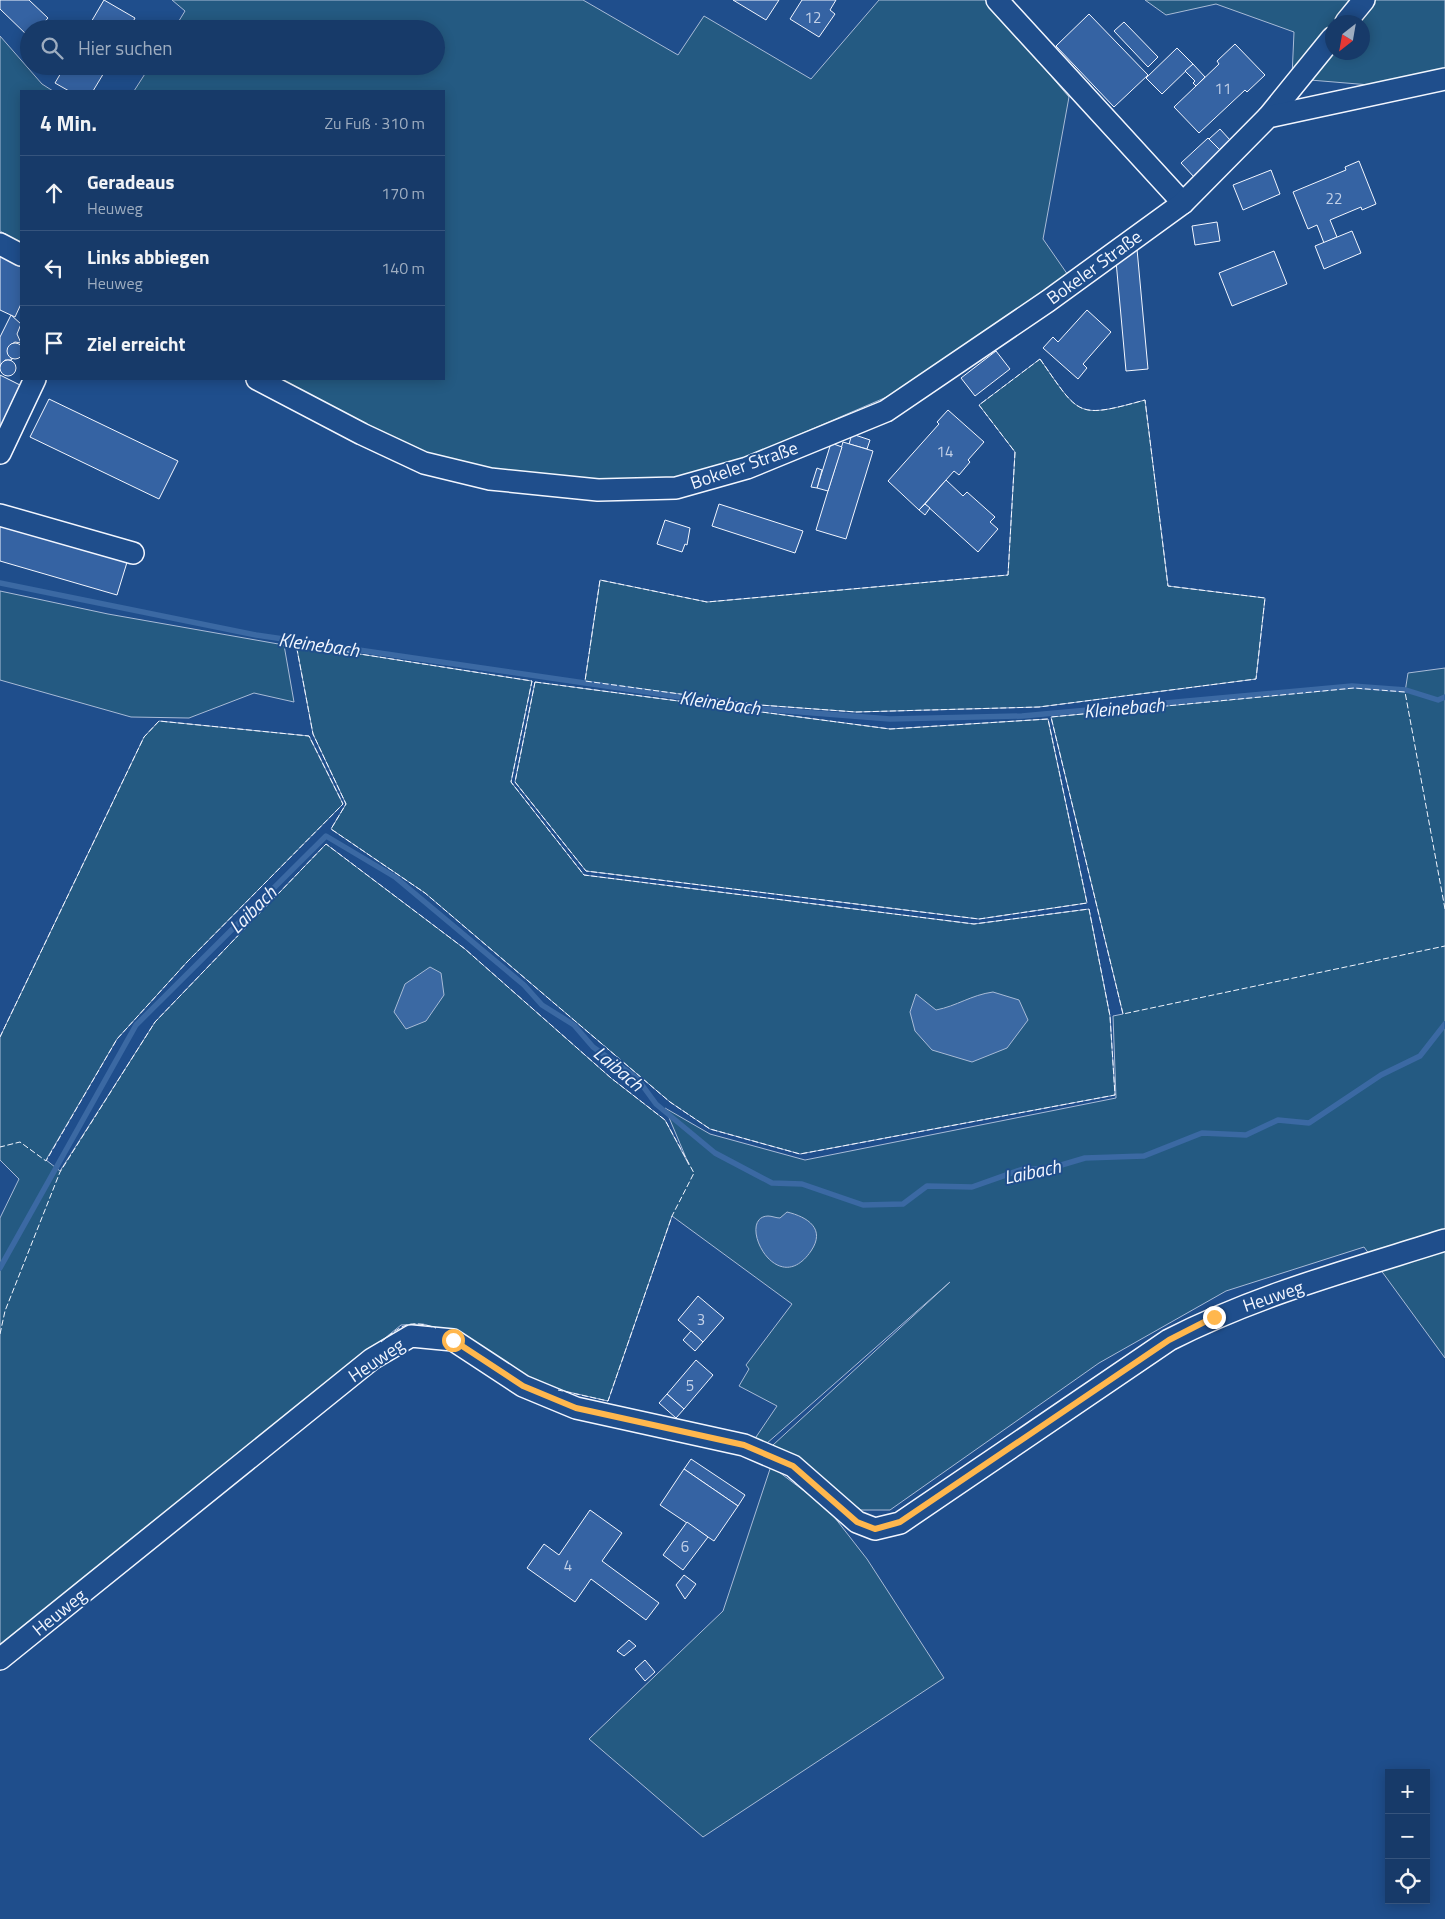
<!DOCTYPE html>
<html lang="de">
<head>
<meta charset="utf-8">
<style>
  :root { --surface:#173a69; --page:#20416f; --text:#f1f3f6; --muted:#9eadc0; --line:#36547d }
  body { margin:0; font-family:"Titillium Web",sans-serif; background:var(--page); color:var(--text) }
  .controls { position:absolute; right:15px; bottom:15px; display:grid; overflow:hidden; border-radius:0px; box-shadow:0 2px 12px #0003 }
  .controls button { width:45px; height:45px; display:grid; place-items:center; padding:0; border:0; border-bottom:1px solid var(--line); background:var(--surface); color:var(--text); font:25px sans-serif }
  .compass { position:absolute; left:1325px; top:15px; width:45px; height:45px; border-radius:50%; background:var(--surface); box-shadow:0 2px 12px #0003; rotate:211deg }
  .stop { position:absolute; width:15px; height:15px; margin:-11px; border:4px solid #ffb74d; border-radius:50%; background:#fff }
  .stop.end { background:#ffb74d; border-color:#fff; box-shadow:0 1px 5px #0008 }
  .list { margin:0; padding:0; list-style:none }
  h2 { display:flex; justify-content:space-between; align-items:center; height:65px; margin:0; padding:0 20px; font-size:21px }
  h2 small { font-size:16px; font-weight:400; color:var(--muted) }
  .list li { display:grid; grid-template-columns:32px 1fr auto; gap:15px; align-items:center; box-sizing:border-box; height:75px; padding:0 20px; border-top:1px solid var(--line) }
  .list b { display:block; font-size:19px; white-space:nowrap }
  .list p { margin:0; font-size:16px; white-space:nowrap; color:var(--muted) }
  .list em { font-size:16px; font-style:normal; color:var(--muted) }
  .icon { flex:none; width:28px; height:28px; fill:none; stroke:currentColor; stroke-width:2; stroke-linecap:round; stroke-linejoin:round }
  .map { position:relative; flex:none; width:1445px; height:1919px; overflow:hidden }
  .search { position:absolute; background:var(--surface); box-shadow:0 2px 12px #0003; left:20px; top:20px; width:425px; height:55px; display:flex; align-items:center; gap:12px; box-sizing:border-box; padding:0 18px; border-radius:28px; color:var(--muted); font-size:19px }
  .panel { position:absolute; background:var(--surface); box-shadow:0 2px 12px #0003; left:20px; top:90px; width:425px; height:290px; border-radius:0px }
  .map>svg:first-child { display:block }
</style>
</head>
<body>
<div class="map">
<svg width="1445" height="1919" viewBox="0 0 1445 1919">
  <rect width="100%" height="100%" fill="#1f4e8c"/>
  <g fill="#245a82" stroke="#a8bbd7">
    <polygon points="172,0 583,0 678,55 704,16 811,79 879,0 986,0 1069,97 1043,239 1068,275 896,393 740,460 669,480 598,483 492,470 425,456 279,379 444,379 444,91 134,91 150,66 436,66 436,29 174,29 185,11"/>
    <polygon points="1145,0 1355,0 1337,22 1332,22 1332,28 1292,77 1294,32 1216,4 1166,15"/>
    <polygon points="1372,0 1445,0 1445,73 1382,86 1310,80 1332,52 1362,52 1362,22 1355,22"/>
    <polygon points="0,36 42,84 53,91 21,91 21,243 0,231"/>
    <path d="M1040 359C1080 416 1076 419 1145 400L1168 586 1265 598 1256 679 1039 707 856 712 760 705 585 681 600 580 707 602 1008 575 1015 452 979 405Z"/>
    <polygon points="0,591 108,614 284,645 294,702 254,693 189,718 131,717 0,680"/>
    <polygon points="296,644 532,681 511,782 584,875 974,924 1089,909 1110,1016 1115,1095 800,1154 710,1129 670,1102 425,893 331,829 346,804 313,734"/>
    <polygon points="1445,668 1445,1358 1364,1247 1226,1291 1099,1363 890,1510 861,1510 773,1445 950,1282 766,1444 754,1440 777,1406 739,1386 749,1369 746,1365 792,1304 672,1216 608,1401 534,1384 448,1331 423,1324 401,1325 0,1651 0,1218 19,1179 0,1160 0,1037 144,737 159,721 309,736 343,804 187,962 117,1039 46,1160 60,1171 155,1022 326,844 465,949 611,1078 665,1120 689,1165 665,1108 710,1134 805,1160 1116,1098 1113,1016 1123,1014 1051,717 1354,688 1405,692 1408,673"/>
    <polygon points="535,682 890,729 1048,719 1087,903 979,919 586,871 515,782"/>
    <polygon points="771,1466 828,1509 867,1559 944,1678 703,1837 589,1739 723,1611"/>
  </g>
  <g fill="#3b69a3" stroke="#a8bbd7">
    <polygon points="430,967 441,973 444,995 426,1021 406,1029 394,1012 405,984"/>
    <path d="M993 992 1019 1000 1028 1020 1007 1048 972 1062 932 1050 915 1031 910 1012 916 994 936 1010C957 1006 971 995 993 992Z"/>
    <path d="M787 1212C808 1217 826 1229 811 1251 776 1302 735 1217 768 1216 772 1216 776 1218 780 1218Z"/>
  </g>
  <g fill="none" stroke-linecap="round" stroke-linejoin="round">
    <g stroke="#3b69a3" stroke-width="5.5">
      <polyline points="0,583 256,635 763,709 890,719 1022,716 1352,686 1406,690 1438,700 1445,697"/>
      <polyline points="0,1268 136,1025 326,836 395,877 524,985 542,1005 574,1025 593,1047 637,1078 656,1104 715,1153 772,1183 802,1184 863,1205 903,1204 927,1186 972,1187 1023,1169 1048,1169 1085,1158 1144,1156 1202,1133 1246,1135 1278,1120 1309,1123 1381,1075 1420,1056 1445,1024"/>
    </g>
  </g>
  <g fill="#3563a3" stroke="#f2f6ff">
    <polygon points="0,0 29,0 48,18 38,29 29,29 29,37 0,9"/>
    <polygon points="104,0 135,18 129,29 87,29"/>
    <polygon points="733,0 779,0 766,20"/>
    <polygon points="802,0 836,0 830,10 835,14 819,37 790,19"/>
    <polygon points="1089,14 1148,75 1114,107 1056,46"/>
    <polygon points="1124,22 1158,57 1148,67 1114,31"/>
    <polygon points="1235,44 1265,75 1247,92 1245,90 1199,133 1174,107 1219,64 1217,61"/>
    <polygon points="1177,48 1193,64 1162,94 1146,78"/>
    <polygon points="1193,64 1205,77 1196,86 1193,83 1195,81 1185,71"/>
    <polygon points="65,66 108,66 93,91 69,91 55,83"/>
    <polygon points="1220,129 1230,140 1219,150 1209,139"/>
    <polygon points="1208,138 1222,152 1195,178 1181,163"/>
    <polygon points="1359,161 1376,204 1362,210 1361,207 1330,220 1337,237 1324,243 1317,225 1308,229 1293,192 1346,170 1345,167"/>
    <polygon points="1271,170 1280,194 1243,210 1233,185"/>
    <polygon points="1217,222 1220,241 1195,245 1192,226"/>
    <polygon points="1352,231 1361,253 1324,269 1315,246"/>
    <polygon points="1137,249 1148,369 1126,371 1116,261"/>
    <polygon points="1274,251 1287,284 1232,306 1219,273"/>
    <polygon points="0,256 21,267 21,304 15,317 0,310"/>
    <polygon points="1087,310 1111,332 1083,364 1087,368 1078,379 1043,348 1053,337 1058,342"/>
    <polygon points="11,315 21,324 17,334 21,343 15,342 10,345 8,352 12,360 5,360 0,365 0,337"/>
    <circle cx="15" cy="351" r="8"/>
    <polygon points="996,351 1010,369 975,396 961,378"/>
    <circle cx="8" cy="368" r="8"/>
    <polygon points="0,375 20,385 0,428"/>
    <polygon points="49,399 178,461 159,499 30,437"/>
    <polygon points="948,410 984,442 968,460 970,462 959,475 954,471 919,510 888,481 939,424 937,422"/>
    <polygon points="852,434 870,440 867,449 849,444"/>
    <polygon points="843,442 873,451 846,539 816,530"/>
    <polygon points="831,443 842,447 828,491 817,488"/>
    <polygon points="817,468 822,470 817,488 811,487"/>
    <polygon points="946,480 963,496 967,492 995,517 990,522 998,529 978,552 925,504"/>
    <polygon points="719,504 803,531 795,553 712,526"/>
    <polygon points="925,504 930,508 925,515 919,510"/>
    <polygon points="665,520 690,528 687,545 685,544 682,552 657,544"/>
    <polygon points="0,521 128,559 117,595 0,561"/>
    <polygon points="698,1296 724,1318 703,1342 678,1320"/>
    <polygon points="691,1331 703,1342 695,1351 683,1340"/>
    <polygon points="696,1360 713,1375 684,1409 667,1394"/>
    <polygon points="667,1394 684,1409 676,1418 659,1403"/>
    <polygon points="691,1459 745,1495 738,1506 684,1469"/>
    <polygon points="684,1469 738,1506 714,1541 660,1505"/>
    <polygon points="590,1510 622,1533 602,1561 659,1603 646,1620 591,1579 575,1602 527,1568 544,1544 559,1555"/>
    <polygon points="687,1522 708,1537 683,1570 663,1555"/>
    <polygon points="684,1575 696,1584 685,1599 676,1585"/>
    <polygon points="629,1640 636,1646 624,1656 617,1651"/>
    <polygon points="645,1660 655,1672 645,1681 635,1669"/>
  </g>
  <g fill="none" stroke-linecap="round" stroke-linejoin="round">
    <g stroke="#f2f6ff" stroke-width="24">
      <g id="minor">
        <polyline points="997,0 1183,203"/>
        <polyline points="1346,22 1364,0"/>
        <polyline points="1268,117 1332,38"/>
        <polyline points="0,244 21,255"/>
        <polyline points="257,379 362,434 424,463 490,479 598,490 676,488 747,468 886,411 1048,301 1183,203 1268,117 1445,79"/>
        <polyline points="0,453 35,379"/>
        <polyline points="0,515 133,553"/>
        <path d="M0 1659 372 1359 411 1336 453 1340 523 1386 576 1408 744 1445 793 1466 857 1522 875 1529 900 1523 1169 1340C1257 1295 1350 1270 1445 1240"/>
      </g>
    </g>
    <use href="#minor" stroke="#1f4e8c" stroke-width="21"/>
    <g stroke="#f2f6ff" stroke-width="1" stroke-dasharray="6 2.5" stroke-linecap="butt">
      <path d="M1040 359C1080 416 1076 419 1145 400L1168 586 1265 598 1256 679 1039 707 856 712 760 705 585 681 600 580 707 602 1008 575 1015 452 979 405Z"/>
      <polygon points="296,644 532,681 511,782 584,875 974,924 1089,909 1110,1016 1115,1095 800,1154 710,1129 670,1102 425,893 331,829 346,804 313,734"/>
      <polygon points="535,682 890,729 1048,719 1087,903 979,919 586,871 515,782"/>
      <polyline points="1445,909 1405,692 1354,688 1051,717 1123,1014 1445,946"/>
      <polyline points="0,1037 144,737 159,721 309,736 343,804 187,962 117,1039 46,1161 20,1142 0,1147"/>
      <polyline points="0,1334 5,1311 60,1172 155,1022 326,844 465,949 611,1078 665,1120 694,1173 672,1216 608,1401 558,1390"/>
      <path d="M381 1342C402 1325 408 1319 436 1328"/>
    </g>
  </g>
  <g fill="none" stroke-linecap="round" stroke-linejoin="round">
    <polyline stroke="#ffb74d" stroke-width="6" points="453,1340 523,1386 576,1408 744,1445 793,1466 857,1522 875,1529 900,1522 1169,1340 1214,1317"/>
  </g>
  <g text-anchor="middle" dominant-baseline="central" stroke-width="4" stroke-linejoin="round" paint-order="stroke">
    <g font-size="15" fill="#c3d1e8">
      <text x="813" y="17">12</text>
      <text x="1223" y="88">11</text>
      <text x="1334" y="198">22</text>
      <text x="945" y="451">14</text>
      <text x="701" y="1319">3</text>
      <text x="690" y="1385">5</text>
      <text x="685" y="1546">6</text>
      <text x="568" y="1565">4</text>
    </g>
    <g font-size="18" fill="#f2f6ff" stroke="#1f4e8c">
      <text transform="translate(1094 267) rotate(-36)">Bokeler Straße</text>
      <text transform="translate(744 465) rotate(-19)">Bokeler Straße</text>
      <text transform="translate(1273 1296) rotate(-19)">Heuweg</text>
      <text transform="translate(376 1360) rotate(-34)">Heuweg</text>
      <text transform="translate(59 1612) rotate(-39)">Heuweg</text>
    </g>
    <g font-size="19" font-style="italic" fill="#f2f6ff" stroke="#1f4e8c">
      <text transform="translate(319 644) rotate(8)">Kleinebach</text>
      <text transform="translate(720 702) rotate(8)">Kleinebach</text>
      <text transform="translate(1124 707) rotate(-5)">Kleinebach</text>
      <text transform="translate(252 909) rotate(-45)">Laibach</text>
      <text transform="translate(619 1068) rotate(40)">Laibach</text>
      <text transform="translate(1032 1171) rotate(-12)">Laibach</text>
    </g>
  </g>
</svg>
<div class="controls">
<button>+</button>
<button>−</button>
<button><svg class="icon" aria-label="locate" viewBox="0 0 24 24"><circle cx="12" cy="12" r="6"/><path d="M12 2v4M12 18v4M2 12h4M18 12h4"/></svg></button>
</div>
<svg class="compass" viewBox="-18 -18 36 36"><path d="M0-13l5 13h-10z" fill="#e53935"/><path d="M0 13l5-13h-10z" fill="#9eadc0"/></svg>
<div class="stop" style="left:453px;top:1340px"></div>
<div class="stop end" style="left:1214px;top:1317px"></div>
<div class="search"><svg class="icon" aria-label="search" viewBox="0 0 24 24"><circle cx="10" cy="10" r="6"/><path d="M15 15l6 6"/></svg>Hier suchen</div>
<section class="panel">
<h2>4 Min.<small>Zu Fuß · 310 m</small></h2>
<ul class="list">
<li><svg class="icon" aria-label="ahead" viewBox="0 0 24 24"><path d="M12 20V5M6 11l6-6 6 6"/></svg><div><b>Geradeaus</b><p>Heuweg</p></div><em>170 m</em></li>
<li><svg class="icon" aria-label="left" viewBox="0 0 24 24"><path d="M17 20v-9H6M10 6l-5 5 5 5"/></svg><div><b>Links abbiegen</b><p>Heuweg</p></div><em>140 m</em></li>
<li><svg class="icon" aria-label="arrive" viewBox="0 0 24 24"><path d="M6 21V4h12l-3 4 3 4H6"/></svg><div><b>Ziel erreicht</b></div></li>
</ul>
</section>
</div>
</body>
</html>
